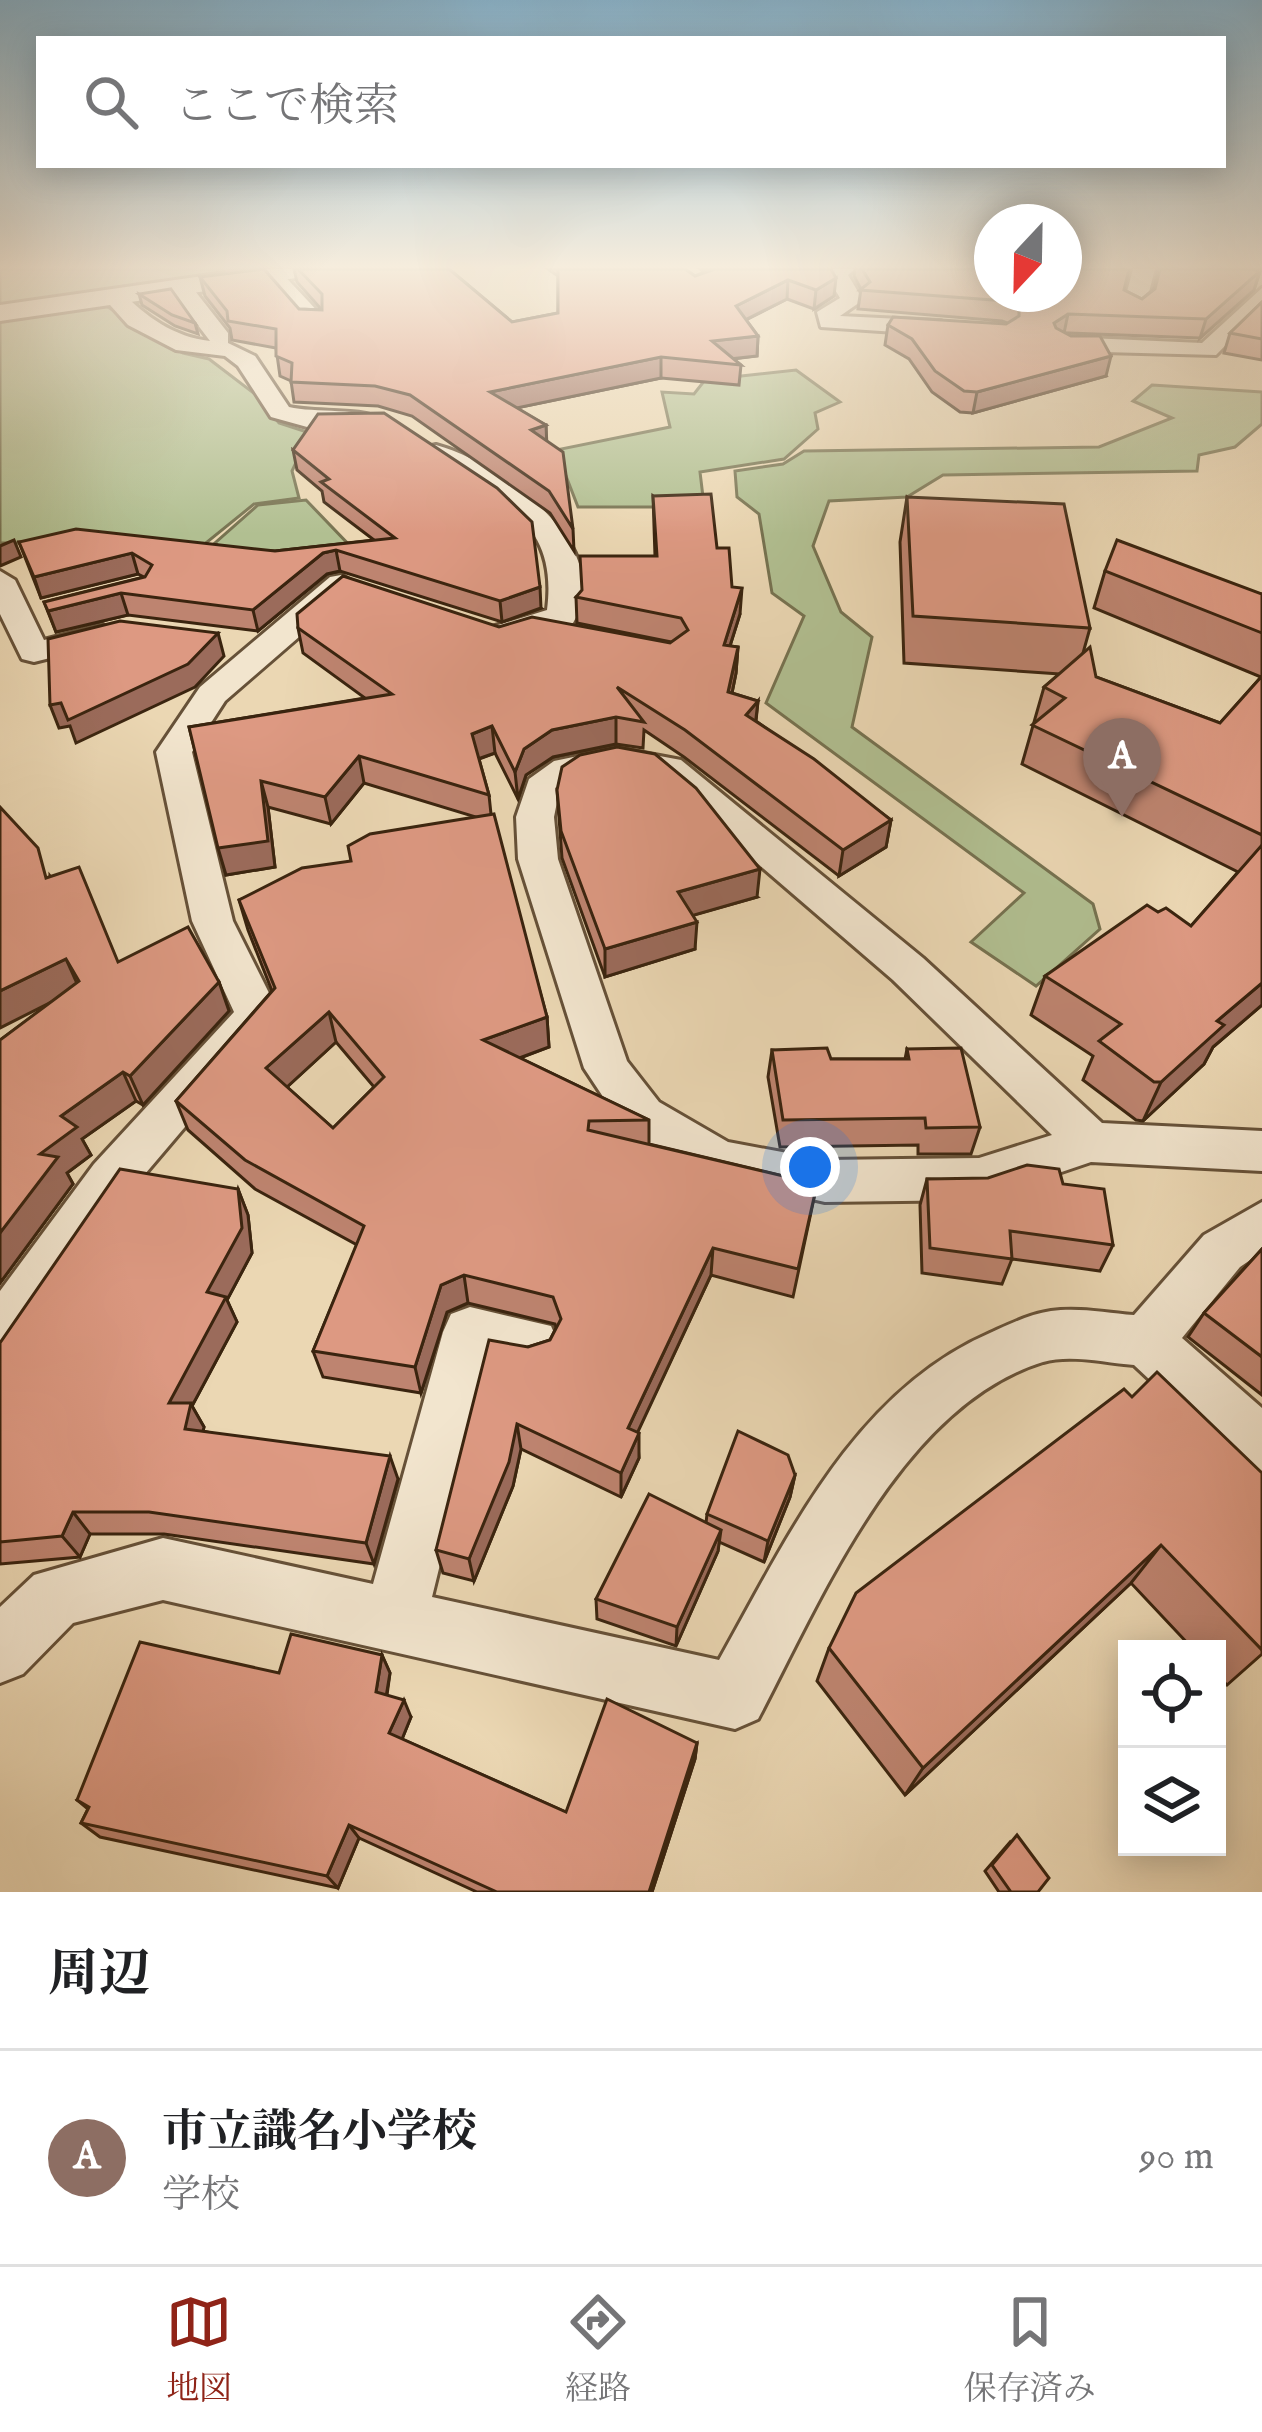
<!DOCTYPE html>
<html lang="ja">
<head>
<meta charset="utf-8">
<style>
  :root { --surface:#fff; --page:#f2f2f2; --text:#202124; --muted:#757577; --line:#e0e0e0; --accent:#8f2418 }
  body { margin:0; font-family:"IM FELL English","Noto Serif JP",serif; background:var(--page); color:var(--text) }
  .controls { position:absolute; right:36px; bottom:36px; display:grid; overflow:hidden; border-radius:0px; box-shadow:0 6px 30px #0003 }
  .controls button { width:108px; height:108px; display:grid; place-items:center; padding:0; border:0; border-bottom:3px solid var(--line); background:var(--surface); color:var(--text); font:60px sans-serif }
  .compass { position:absolute; left:974px; top:204px; width:108px; height:108px; border-radius:50%; background:var(--surface); box-shadow:0 6px 30px #0003; rotate:202deg }
  .you { position:absolute; left:810px; top:1167px; width:42px; height:42px; margin:-30px; border:9px solid #fff; border-radius:50%; background:#1a73e8; box-shadow:0 0 0 18px #1a73e833 }
  .badge { display:grid; place-items:center; width:78px; height:78px; border-radius:50%; background:var(--accent); color:#fff; font-size:39px; font-weight:700 }
  .pin { position:absolute; translate:-50% -99px; filter:drop-shadow(0 3px 6px #0008) }
  .pin::after { content:''; position:absolute; top:63px; width:42px; height:36px; background:inherit; clip-path:polygon(0 0,100% 0,50% 100%) }
  .list { margin:0; padding:0; list-style:none }
  h2 { display:flex; justify-content:space-between; align-items:center; height:156px; margin:0; padding:0 48px; font-size:51px }
  h2 small { font-size:39px; font-weight:400; color:var(--muted) }
  .list li { display:grid; grid-template-columns:78px 1fr auto; gap:36px; align-items:center; box-sizing:border-box; height:216px; padding:0 48px; border-top:3px solid var(--line) }
  .list b { display:block; font-size:45px; white-space:nowrap }
  .list p { margin:0; font-size:39px; white-space:nowrap; color:var(--muted) }
  .list em { font-size:39px; font-style:normal; color:var(--muted) }
  .icon { flex:none; width:66px; height:66px; fill:none; stroke:currentColor; stroke-width:2; stroke-linecap:round; stroke-linejoin:round }
  .map { position:relative; flex:none; width:1262px; height:1892px; overflow:hidden }
  .search { position:absolute; background:var(--surface); box-shadow:0 6px 30px #0003; left:36px; right:36px; top:36px; height:132px; display:flex; align-items:center; gap:30px; box-sizing:border-box; padding:0 42px; border-radius:0px; color:var(--muted); font-size:45px }
  .sheet { height:372px; background:var(--surface) }
  nav { display:flex; justify-content:space-around; align-items:center; box-sizing:border-box; height:168px; border-top:3px solid var(--line); background:var(--surface); font-size:33px; color:var(--muted) }
  nav a { display:grid; justify-items:center; gap:6px }
  nav .on { color:var(--accent) }
  .map>svg:first-child { display:block }
</style>
</head>
<body>
<div class="map">
<svg width="1262" height="1892" viewBox="0 0 1262 1892">
  <rect width="100%" height="100%" fill="#ebd7b3"/>
  <filter id="stains"><feTurbulence type="fractalNoise" baseFrequency=".00167" numOctaves="4"/><feColorMatrix values="0 0 0 0 .2 0 0 0 0 .09 0 0 0 0 .02 0 0 0 .5 -.17"/></filter>
  <radialGradient id="worn" r=".72"><stop offset=".6" stop-color="#630" stop-opacity="0"/><stop offset="1" stop-color="#630" stop-opacity=".3"/></radialGradient>
  <g fill="#b1bf91" stroke="#767250" stroke-width="3">
    <polygon points="0,269 241,269 247,272 0,309"/>
    <polygon points="106,306 183,353 209,359 255,394 279,423 310,433 292,471 299,498 254,504 185,560 52,543 0,543 0,320"/>
    <polygon points="796,370 840,402 815,413 818,429 784,459 700,472 703,497 667,507 578,507 556,450 670,427 662,392 694,394 705,380"/>
    <polygon points="1152,385 1262,392 1262,424 1235,447 1199,455 1197,471 943,475 907,497 829,501 813,546 841,612 872,637 852,727 1093,904 1100,929 1036,986 971,942 1024,893 766,703 804,616 772,593 759,514 737,497 735,471 783,464 804,451 1099,447 1172,418 1133,401"/>
    <polygon points="306,500 353,549 239,563 215,543 258,505"/>
  </g>
  <g fill="none" stroke-linecap="round" stroke-linejoin="round">
    <g stroke="#665138" stroke-width="6">
      <g id="minor">
        <polygon points="828,269 855,269 848,275 863,300 840,316 941,321 952,328 941,335 821,327 817,312 840,298 825,273"/>
        <polygon points="1133,269 1155,269 1145,307 1134,314 1123,307"/>
        <polygon points="265,270 279,270 322,316 322,326 306,326 265,278"/>
        <path d="M180 281 188 282 228 333V343L255 356 289 407C313 413 366 408 379 419L375 424 318 430 271 417 238 366 225 356 176 350 128 325 102 296 121 291C146 317 174 337 210 341L169 287Z"/>
        <polygon points="1262,288 1262,308 1216,355 1066,351 1054,344 1066,337 1202,343"/>
        <path d="M436 445C498 461 619 547 573 623L496 646 485 643 480 636 485 629 547 610C559 517 495 500 427 459V447Z"/>
        <polygon points="0,571 15,580 44,640 103,625 119,635 114,642 34,662 22,659 0,614"/>
        <polygon points="341,575 356,584 352,591 225,701 192,752 233,921 280,1015 128,1194 19,1352 0,1359 0,1291 94,1164 234,1012 192,921 156,752 200,687 330,577"/>
        <path d="M617 748 681 760 923 958 1102 1123 1262 1131V1171L1091 1162 979 1200 825 1202 701 1174 625 1130 584 1068 518 859 516 817 529 779 554 761ZM617 770 657 777 893 980 1052 1135 979 1158 825 1160 728 1142 659 1102 627 1061 558 859 554 817 559 792 579 778Z"/>
        <path d="M1262 1202V1252L1240 1267 1182 1338 1262 1408V1474L1242 1466 1134 1365C1106 1363 1071 1354 1043 1362 901 1406 821 1599 758 1719L735 1729 163 1600 73 1623 23 1674 0 1683V1607L34 1575 163 1538 373 1584 443 1332 451 1314 470 1307 551 1326 559 1344 551 1362 532 1369 490 1361 432 1597 719 1660C788 1537 854 1392 990 1333 1010 1324 1030 1314 1051 1311 1078 1307 1107 1313 1134 1315L1204 1235Z"/>
      </g>
    </g>
    <g stroke="#665138" stroke-width="6">
      <polygon id="tertiary" points="252,269 316,269 303,277 0,321 0,305"/>
    </g>
    <use href="#minor" fill="#f2e5ce" fill-rule="evenodd"/>
    <use href="#tertiary" fill="#f2e5ce" fill-rule="evenodd"/>
  </g>
  <g fill="#be8470" stroke="#3a240f" stroke-width="3" fill-rule="evenodd">
    <polygon points="294,269 449,269 512,322 558,313 558,276 548,269 685,269 695,276 704,272 700,269 831,269 834,296 814,309 787,299 746,320 758,336 757,356 733,359 741,365 739,385 661,378 516,408 546,425 546,441 573,529 574,551 550,513 412,416 378,406 294,402 291,381 280,376 276,348 232,340 230,328 205,296 200,277 299,309 322,310 297,282"/>
    <polygon points="855,269 992,269 1124,290 1142,299 1154,289 1158,269 1262,269 1262,270 1257,270 1260,271 1254,290 1200,338 1066,333 1106,376 973,413 960,412 932,392 909,359 885,345 888,325 1007,323 1002,321 858,309 861,289 854,276"/>
    <polygon points="139,294 195,323 198,334 175,326 142,305"/>
    <polygon points="1262,302 1262,360 1224,353 1230,333"/>
    <polygon points="293,450 541,608 502,622 340,571 327,574 258,631 128,615 56,632 44,602 144,577 138,574 41,598 19,542 275,551 374,540 324,502 322,491 297,470"/>
    <path d="M653 496 717 548 740 614 730 646 738 647 736 673 732 693 758 701 756 721 891 820 886 847 839 876 684 757 644 730 643 748 616 744 553 757 526 775 518 799 495 753 479 759 489 795 491 814 547 1017 549 1047 520 1058 649 1120V1144L817 1184 793 1297 711 1275 637 1432 639 1458 621 1497 521 1449 513 1486 474 1581 443 1573 436 1550 528 1347 550 1340 556 1328 555 1324 468 1303 447 1312 421 1393 323 1377 313 1351 357 1245 255 1189 188 1130 176 1101 272 991 248 930 239 900 476 817 364 783 331 824 268 807 275 867 226 875 189 727 365 698 303 653 298 628 499 627 670 643 672 642 577 623 576 597 655 556ZM336 1042 374 1087 333 1128 287 1087Z"/>
    <polygon points="907,497 1090,628 1083,653 1096,677 1220,723 1261,677 1094,608 1105,571 1262,594 1262,1005 1213,1047 1204,1064 1143,1121 1136,1120 1083,1080 1093,1056 1031,1015 1045,976 1158,912 1191,926 1238,872 1022,764 1044,687 1060,674 904,663 900,542"/>
    <polygon points="557,790 757,897 693,915 695,949 605,977 562,858"/>
    <polygon points="50,876 118,962 219,982 229,1011 143,1105 136,1101 82,1139 91,1155 67,1173 73,1184 0,1283 0,1040 52,1002"/>
    <polygon points="907,1049 980,1127 971,1154 918,1154 918,1145 780,1147 768,1077 772,1050 831,1059 905,1059"/>
    <polygon points="927,1179 1063,1184 1113,1245 1100,1271 1012,1259 1002,1284 922,1273 920,1205"/>
    <polygon points="238,1189 248,1215 252,1253 227,1300 237,1322 192,1406 204,1427 203,1431 398,1479 374,1564 164,1534 90,1534 80,1557 0,1564 0,1343"/>
    <polygon points="1262,1249 1262,1395 1188,1337 1204,1313"/>
    <polygon points="1132,1397 1262,1473 1262,1654 1227,1685 1217,1675 1217,1649 1193,1649 1131,1583 905,1795 817,1681 829,1648"/>
    <polygon points="795,1475 790,1497 764,1562 719,1542 718,1551 676,1646 597,1619 596,1599 706,1523 707,1514"/>
    <polygon points="382,1655 390,1673 387,1695 411,1717 402,1739 566,1812 697,1743 695,1759 652,1892 477,1892 359,1838 338,1888 100,1837 81,1823 88,1809 77,1800 279,1673"/>
    <polygon points="1010,1842 1038,1892 999,1892 985,1871"/>
  </g>
  <g fill="#9b6b5b" stroke="#3a240f" stroke-width="3">
    <polygon points="1260,271 1254,290 1200,338 1206,319"/>
    <polygon points="836,278 834,296 814,309 816,290"/>
    <polygon points="788,280 787,299 735,325 736,306"/>
    <polygon points="1068,314 1064,333 1050,342 1054,323"/>
    <polygon points="758,336 757,356 711,361 712,341"/>
    <polygon points="1111,356 1106,376 973,413 977,392"/>
    <polygon points="661,357 661,378 492,413 490,392"/>
    <polygon points="546,425 547,447 531,430"/>
    <polygon points="14,540 21,557 0,566 0,546"/>
    <polygon points="336,550 340,571 327,574 258,631 253,610 323,553"/>
    <polygon points="132,553 138,574 41,598 34,577"/>
    <polygon points="540,587 541,608 502,622 500,601"/>
    <polygon points="742,588 740,614 722,671 724,645"/>
    <polygon points="121,593 128,615 56,632 48,611"/>
    <polygon points="218,633 224,656 195,687 76,743 70,726 59,728 50,705"/>
    <polygon points="738,647 736,673 727,718 728,692"/>
    <polygon points="758,701 755,727 746,715"/>
    <polygon points="616,717 616,744 553,757 526,775 518,799 515,772 524,749 552,730"/>
    <polygon points="492,726 495,753 475,760 472,734"/>
    <polygon points="359,756 364,783 331,824 325,797"/>
    <polygon points="261,781 268,807 275,867 226,875 218,848"/>
    <polygon points="891,820 886,847 839,876 843,850"/>
    <polygon points="760,869 757,897 677,920 678,892"/>
    <polygon points="697,922 695,949 605,977 605,949"/>
    <polygon points="66,959 79,988 0,1028 0,991"/>
    <polygon points="219,982 229,1011 143,1105 130,1076"/>
    <polygon points="1262,983 1262,1005 1213,1047 1204,1064 1143,1121 1161,1082 1217,1021"/>
    <polygon points="329,1012 336,1042 275,1098 266,1068"/>
    <polygon points="547,1017 549,1047 487,1070 483,1040"/>
    <polygon points="123,1072 136,1101 82,1139 91,1155 67,1173 73,1184 0,1283 0,1233 61,1116"/>
    <polygon points="238,1189 248,1215 252,1253 227,1300 237,1322 192,1406 204,1427 198,1452 169,1403 207,1292"/>
    <polygon points="713,1248 711,1275 628,1453 628,1428"/>
    <polygon points="464,1275 468,1303 447,1312 421,1393 415,1367 441,1285"/>
    <polygon points="517,1424 521,1449 513,1486 474,1581 469,1559"/>
    <polygon points="639,1433 639,1458 621,1497 621,1473"/>
    <polygon points="390,1456 398,1479 374,1564 366,1543"/>
    <polygon points="795,1475 790,1497 764,1562 768,1541"/>
    <polygon points="73,1512 90,1534 80,1557 62,1536"/>
    <polygon points="721,1530 718,1551 676,1646 677,1627"/>
    <polygon points="1161,1545 1131,1583 905,1795 923,1768"/>
    <polygon points="382,1655 390,1673 384,1709 376,1692"/>
    <polygon points="404,1700 411,1717 398,1749 389,1733"/>
    <polygon points="697,1743 695,1759 652,1892 649,1892"/>
    <polygon points="349,1825 359,1838 338,1888 327,1876"/>
  </g>
  <g fill="#dd9982" stroke="#3a240f" stroke-width="3" fill-rule="evenodd">
    <polygon points="264,269 299,309 322,310 322,294 298,269 449,269 512,322 558,313 558,269 685,269 695,276 715,269 831,269 836,278 816,290 788,280 736,306 758,336 712,341 741,365 661,357 490,392 546,425 531,430 563,452 573,529 549,491 410,395 375,386 291,382 292,363 276,356 276,329 228,321 227,311 200,277"/>
    <polygon points="862,269 992,269 992,294 1064,294 1064,269 1129,269 1124,290 1142,299 1155,289 1160,269 1251,269 1260,271 1206,319 1068,314 1054,323 1056,328 1071,336 1100,336 1111,356 977,392 964,391 935,371 912,339 888,325 893,317 1006,324 1019,316 1019,309 1006,301 860,290 870,282"/>
    <polygon points="171,289 195,323 172,315 139,294"/>
    <polygon points="1262,302 1262,339 1230,333"/>
    <polygon points="384,413 497,488 532,522 540,587 500,601 336,550 323,553 253,610 121,593 48,611 44,602 145,577 152,565 132,553 34,577 19,542 76,529 275,551 395,538 321,482 329,479 293,450 318,414"/>
    <polygon points="711,494 717,548 729,548 732,587 742,588 724,645 738,647 728,692 758,701 746,715 814,759 891,820 843,850 685,730 617,687 644,722 616,717 552,730 524,749 515,772 492,726 472,734 489,795 359,756 325,797 261,781 268,841 218,848 189,727 392,694 298,628 297,614 343,576 499,627 532,617 670,643 688,630 681,618 576,597 582,590 580,556 657,556 653,496"/>
    <polygon points="907,497 1064,504 1090,628 913,616"/>
    <polygon points="1117,540 1262,594 1262,633 1105,571"/>
    <polygon points="120,621 218,633 188,664 68,720 61,703 50,705 48,639"/>
    <polygon points="1090,647 1096,677 1220,723 1262,676 1262,835 1032,725 1065,698 1044,687"/>
    <polygon points="617,747 655,754 696,788 760,869 678,892 697,922 605,949 561,831 557,790 562,767 580,755"/>
    <polygon points="0,807 38,848 46,878 79,867 118,962 188,927 219,982 130,1076 123,1072 61,1116 77,1127 40,1154 58,1157 0,1233 0,1040 79,981 66,959 0,991"/>
    <path d="M494 814 547 1017 483 1040 649 1120 589 1121 588 1130 817 1184 798 1269 713 1248 628 1428 639 1433 621 1473 517 1424 509 1462 469 1559 436 1550 489 1340 528 1347 550 1340 561 1319 553 1297 464 1275 441 1285 415 1367 313 1351 364 1226 245 1160 176 1101 275 988 239 900 302 868 351 861 348 846 370 834ZM329 1012 384 1077 333 1128 266 1068Z"/>
    <polygon points="1262,845 1262,983 1217,1021 1224,1025 1161,1082 1154,1082 1099,1041 1121,1024 1045,976 1147,905 1158,912 1166,908 1191,926"/>
    <polygon points="827,1048 831,1059 909,1059 907,1049 961,1048 980,1127 926,1128 925,1118 783,1120 772,1050"/>
    <polygon points="1027,1165 1059,1169 1063,1184 1104,1189 1113,1245 1010,1231 1012,1259 930,1248 927,1179 988,1178"/>
    <polygon points="120,1169 238,1189 242,1228 207,1292 226,1297 169,1403 191,1403 185,1429 390,1456 366,1543 149,1512 73,1512 62,1536 0,1542 0,1343"/>
    <polygon points="1262,1249 1262,1357 1204,1313"/>
    <polygon points="1157,1372 1262,1473 1262,1650 1161,1545 923,1768 829,1648 856,1593 1124,1389 1132,1397"/>
    <polygon points="738,1431 788,1455 795,1475 768,1541 707,1514"/>
    <polygon points="649,1494 721,1530 677,1627 596,1599"/>
    <polygon points="291,1634 382,1655 376,1692 404,1700 389,1733 566,1812 607,1699 697,1743 649,1892 497,1892 349,1825 327,1876 81,1823 89,1807 77,1800 140,1642 279,1673"/>
    <polygon points="1017,1835 1049,1878 1038,1892 1011,1892 992,1865"/>
  </g>
  <linearGradient id="sky" x2="0" y2="1"><stop stop-color="#88b6d1"/><stop offset="0.5" stop-color="#f6eddd"/><stop offset="1" stop-color="#f6eddd" stop-opacity="0"/></linearGradient>
  <rect width="1262" height="534" fill="url(#sky)"/>
  <rect width="100%" height="100%" filter="url(#stains)"/>
  <rect width="100%" height="100%" fill="url(#worn)"/>
</svg>
<div class="controls">
<button><svg class="icon" aria-label="locate" viewBox="0 0 24 24"><circle cx="12" cy="12" r="6"/><path d="M12 2v4M12 18v4M2 12h4M18 12h4"/></svg></button>
<button><svg class="icon" aria-label="layers" viewBox="0 0 24 24"><path d="M12 4l9 5-9 5-9-5zM3 14l9 5 9-5"/></svg></button>
</div>
<svg class="compass" viewBox="-18 -18 36 36"><path d="M0-13l5 13h-10z" fill="#e53935"/><path d="M0 13l5-13h-10z" fill="#757577"/></svg>
<div class="you"></div>
<div class="pin badge" style="left:1122px;top:817px;background:#8d6e63">A</div>
<div class="search"><svg class="icon" aria-label="search" viewBox="0 0 24 24"><circle cx="10" cy="10" r="6"/><path d="M15 15l6 6"/></svg>ここで検索</div>
</div>
<section class="sheet">
<h2>周辺<small></small></h2>
<ul class="list">
<li><span class="badge" style="background:#8d6e63">A</span><div><b>市立識名小学校</b><p>学校</p></div><em>90 m</em></li>
</ul>
</section>
<nav>
<a class="on"><svg class="icon" aria-label="map" viewBox="0 0 24 24"><path d="M3 6l6-2 6 2 6-2v14l-6 2-6-2-6 2zM9 4v14M15 6v14"/></svg>地図</a>
<a><svg class="icon" aria-label="directions" viewBox="0 0 24 24"><path d="M12 3l9 9-9 9-9-9zM9 14v-3h6M13 9l2 2-2 2"/></svg>経路</a>
<a><svg class="icon" aria-label="saved" viewBox="0 0 24 24"><path d="M7 4h10v16l-5-4-5 4z"/></svg>保存済み</a>
</nav>
</body>
</html>
